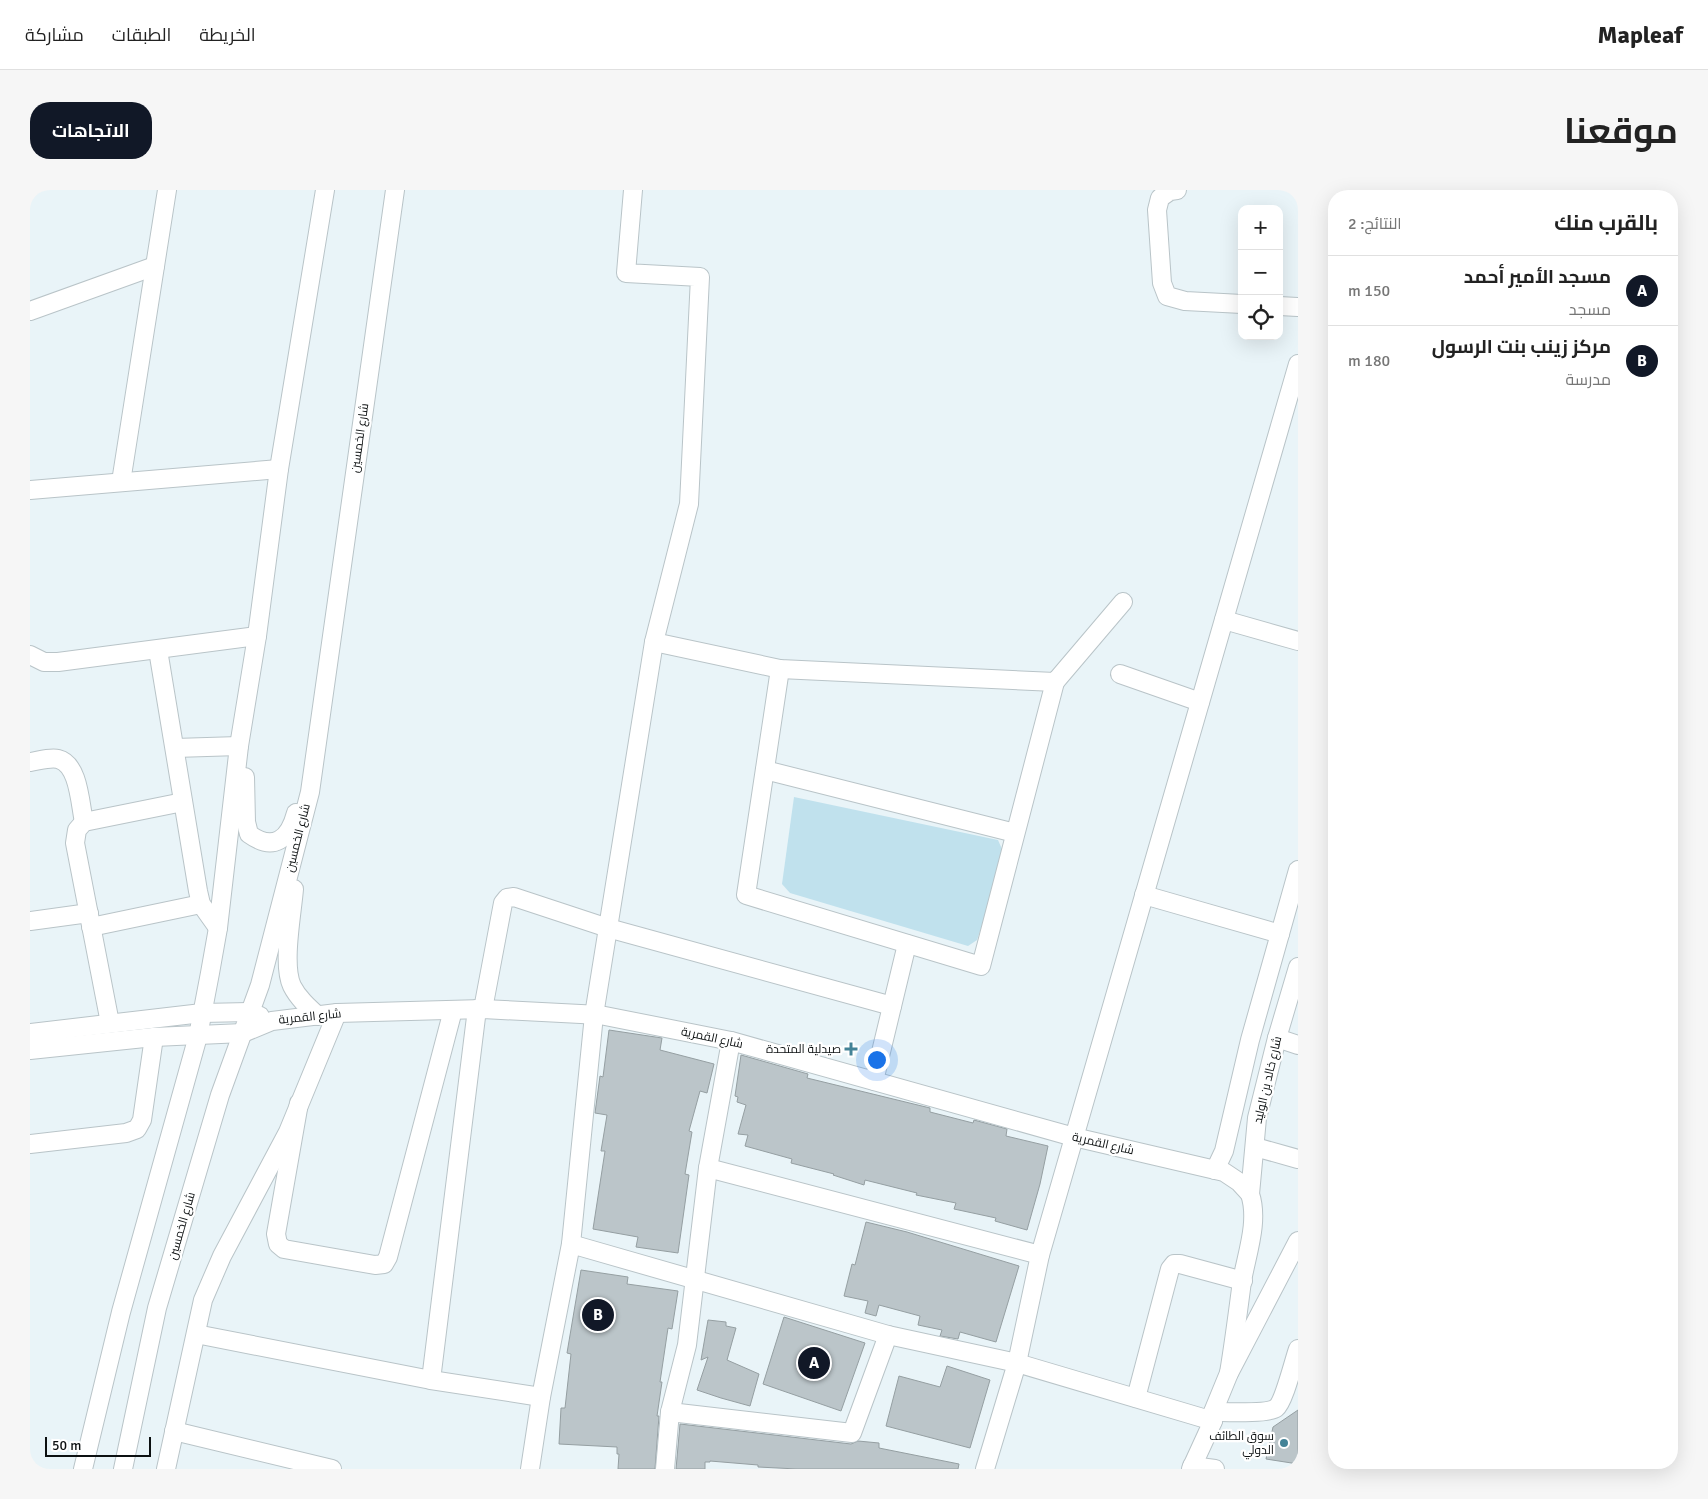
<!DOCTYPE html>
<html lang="ar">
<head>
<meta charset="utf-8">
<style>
  :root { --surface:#fff; --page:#f6f6f6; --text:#222; --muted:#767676; --line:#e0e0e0; --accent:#111827 }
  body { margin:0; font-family:Signika,Cairo,sans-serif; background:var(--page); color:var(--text); direction:rtl }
  .controls { position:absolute; right:15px; top:15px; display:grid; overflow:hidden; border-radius:10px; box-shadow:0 5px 20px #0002 }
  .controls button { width:45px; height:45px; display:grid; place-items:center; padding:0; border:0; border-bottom:1px solid var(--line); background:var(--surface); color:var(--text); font:25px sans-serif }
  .scale { position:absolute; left:15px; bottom:12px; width:106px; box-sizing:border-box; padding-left:5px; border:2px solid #0c1011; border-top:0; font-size:14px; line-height:18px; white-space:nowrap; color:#0c1011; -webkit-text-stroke:4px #fff; paint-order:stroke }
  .you { position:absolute; left:846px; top:869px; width:18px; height:18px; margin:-12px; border:4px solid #fff; border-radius:50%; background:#1a73e8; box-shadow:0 0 0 8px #1a73e833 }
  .badge { display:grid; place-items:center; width:32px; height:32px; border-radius:50%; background:var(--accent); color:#fff; font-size:16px; font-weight:700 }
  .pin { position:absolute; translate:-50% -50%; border:2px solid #fff; box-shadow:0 1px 5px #0006 }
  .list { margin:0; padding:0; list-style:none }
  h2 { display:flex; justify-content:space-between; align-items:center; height:65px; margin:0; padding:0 20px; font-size:21px }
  h2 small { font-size:16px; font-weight:400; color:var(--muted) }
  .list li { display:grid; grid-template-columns:32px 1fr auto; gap:15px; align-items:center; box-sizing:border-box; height:70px; padding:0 20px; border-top:1px solid var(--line) }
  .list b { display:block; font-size:19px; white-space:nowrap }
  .list p { margin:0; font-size:16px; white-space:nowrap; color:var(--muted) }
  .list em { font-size:16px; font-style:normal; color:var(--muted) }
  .icon { flex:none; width:28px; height:28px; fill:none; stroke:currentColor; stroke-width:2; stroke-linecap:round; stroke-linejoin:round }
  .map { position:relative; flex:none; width:1268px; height:1279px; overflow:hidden; direction:ltr; border-radius:20px }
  header { display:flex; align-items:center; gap:30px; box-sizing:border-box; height:70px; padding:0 25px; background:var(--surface); border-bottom:1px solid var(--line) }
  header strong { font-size:24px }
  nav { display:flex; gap:28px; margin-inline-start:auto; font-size:18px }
  .intro { display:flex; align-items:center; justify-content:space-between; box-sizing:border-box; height:120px; padding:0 30px }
  h1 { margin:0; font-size:35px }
  .button { padding:12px 22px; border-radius:20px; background:var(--accent); color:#fff; font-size:18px; font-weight:700 }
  main { display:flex; gap:30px; padding:0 30px }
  aside { flex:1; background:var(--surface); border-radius:20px; box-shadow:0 5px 20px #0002 }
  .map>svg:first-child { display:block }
</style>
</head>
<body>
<header>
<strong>Mapleaf</strong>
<nav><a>الخريطة</a><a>الطبقات</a><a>مشاركة</a></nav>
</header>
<div class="intro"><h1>موقعنا</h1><a class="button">الاتجاهات</a></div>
<main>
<aside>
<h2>بالقرب منك<small>النتائج: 2</small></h2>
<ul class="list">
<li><span class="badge">A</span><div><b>مسجد الأمير أحمد</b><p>مسجد</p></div><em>150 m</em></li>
<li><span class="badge">B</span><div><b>مركز زينب بنت الرسول</b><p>مدرسة</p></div><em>180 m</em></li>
</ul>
</aside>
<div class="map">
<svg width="1268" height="1279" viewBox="0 0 1268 1279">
  <rect width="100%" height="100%" fill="#e9f4f8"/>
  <polygon fill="#c0e1ed" points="764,607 968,650 975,666 947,750 938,756 760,703 752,694"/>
  <g fill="#bbc5c9" stroke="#959fa2">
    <polygon points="579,840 632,848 630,860 684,874 677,903 670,901 659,941 662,942 655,984 659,985 648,1063 606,1057 608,1047 563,1039 575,961 571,961 577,925 565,923 570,886 573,887"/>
    <polygon points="711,865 778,884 777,888 900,918 900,922 943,933 944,930 977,939 976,946 1018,956 1010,994 997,1040 965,1031 966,1028 924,1019 926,1013 886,1005 887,1003 835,990 834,995 803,985 804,984 761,973 762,969 715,956 718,945 708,944 716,915 707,912 708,907 705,906"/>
    <polygon points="836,1032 877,1042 989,1076 966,1152 930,1142 928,1149 910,1146 912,1140 888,1135 890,1126 849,1115 846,1126 835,1123 838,1111 814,1106 822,1074 825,1075"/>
    <polygon points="551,1080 598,1087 597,1094 648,1101 642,1139 638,1138 630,1192 632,1192 627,1226 629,1226 625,1279 588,1279 589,1264 587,1264 587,1257 529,1254 531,1218 535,1218 541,1164 537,1163"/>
    <polygon points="754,1127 835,1153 811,1221 733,1194"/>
    <polygon points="678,1130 696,1132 696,1136 706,1138 697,1170 729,1184 720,1216 691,1208 667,1200 678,1167 671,1170"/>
    <polygon points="917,1176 960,1190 940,1258 856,1236 869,1186 910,1197"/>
    <polygon points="1268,1220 1268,1274 1236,1269 1243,1237"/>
    <polygon points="650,1234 821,1254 828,1251 849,1253 849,1258 929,1274 928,1279 767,1279 728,1277 728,1275 680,1271 680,1272 675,1272 675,1279 646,1279"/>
  </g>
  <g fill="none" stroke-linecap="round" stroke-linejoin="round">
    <g stroke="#b9c4c8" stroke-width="20">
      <g id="minor">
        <polyline points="1147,0 1140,1 1130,8 1127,20 1132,93 1137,106 1155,111 1212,114"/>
        <polyline points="1249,116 1268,117"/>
        <polyline points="0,121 125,76"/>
        <polyline points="91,292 137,0"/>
        <polyline points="0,300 249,279"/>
        <polyline points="1194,430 1268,451"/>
        <polyline points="624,452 750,479 1025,492 1093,412"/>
        <polyline points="128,460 168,701 171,714 188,738"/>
        <polyline points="0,465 14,472 28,472 227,446"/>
        <polyline points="750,479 716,705 951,776 1025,492"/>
        <polyline points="1090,484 1170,512"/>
        <polyline points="145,558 209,556"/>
        <path d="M0 572C8 571 20 567 28 569 49 574 50 614 54 632"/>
        <polyline points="735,580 985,643"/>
        <path d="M215 587 216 632 219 644C244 662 259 649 266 623"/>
        <path d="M264 699C262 724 252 775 262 796 268 808 278 817 288 826"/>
        <polyline points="1114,705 1250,744"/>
        <polyline points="0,731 59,723"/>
        <polyline points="61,737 171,714"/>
        <polyline points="453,819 473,713 477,708 484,707 578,738 862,816"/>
        <polyline points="80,833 45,653 47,640 54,632 153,612"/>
        <polyline points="0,843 172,823 219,822 230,826"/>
        <polyline points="1247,848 1268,855"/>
        <polyline points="0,860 124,847 213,843 242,831 307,823 453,819 570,825 701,851 1044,947 1194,982 1209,992 1220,1004"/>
        <polyline points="844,891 877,754"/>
        <polyline points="269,913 246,1044 248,1054 254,1059 345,1075 354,1074 358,1067 423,820"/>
        <polyline points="0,954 96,943 107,939 112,930 124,847"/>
        <polyline points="1225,957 1268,969"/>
        <polyline points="678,978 1010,1065"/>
        <polyline points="1185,980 1194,961 1220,850 1268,680"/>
        <polyline points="541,1054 858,1145 987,1173 1183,1231"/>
        <polyline points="166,1144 401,1190 511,1207"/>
        <path d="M1199 1183C1204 1153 1208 1122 1212 1091 1217 1063 1229 1031 1220 1004L1227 928 1247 848 1268 777"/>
        <polyline points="401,1190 447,819"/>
        <polyline points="1106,1208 1140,1079 1144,1074 1150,1074 1213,1091"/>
        <polyline points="640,1222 822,1243 858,1145"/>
        <path d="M1183 1222C1194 1222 1238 1224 1246 1218 1254 1212 1264 1170 1268 1159"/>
        <polyline points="144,1241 302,1279"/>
        <polyline points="1162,1276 1185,1279"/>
        <polyline points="53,1279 91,1122 168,846 180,783 188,738 209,556 227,446 249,279 295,0"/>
        <polyline points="93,1279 127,1118 190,905 230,795 280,602 365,0"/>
        <polyline points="136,1279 173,1110 192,1066 258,942 307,823"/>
        <polyline points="500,1279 511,1207 541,1054 564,825 624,452 659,314 670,87 596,83 603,0"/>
        <polyline points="635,1279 640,1222 657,1155 678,978 701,851"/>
        <polyline points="955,1279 987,1173 1010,1065 1268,174"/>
        <polyline points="1161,1279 1183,1231 1183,1222 1199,1183 1268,1051"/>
      </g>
    </g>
    <use href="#minor" stroke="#fff" stroke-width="18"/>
  </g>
  <g fill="#448397" stroke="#fff" stroke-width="2">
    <path d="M818.5 851.5h5v5h5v5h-5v5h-5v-5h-5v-5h5z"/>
    <circle cx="1254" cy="1253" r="5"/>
  </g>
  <g text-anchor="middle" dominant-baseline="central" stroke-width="4.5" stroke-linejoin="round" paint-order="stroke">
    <g font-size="12" fill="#0c1011" stroke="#fff">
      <text transform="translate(330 248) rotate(-82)">شارع الخمسين</text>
      <text transform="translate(268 648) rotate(-76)">شارع الخمسين</text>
      <text transform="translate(280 827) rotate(-6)">شارع القمرية</text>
      <text transform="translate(682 848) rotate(12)">شارع القمرية</text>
      <text transform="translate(1238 890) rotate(-77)">شارع خالد بن الوليد</text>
      <text transform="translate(1073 954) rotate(13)">شارع القمرية</text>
      <text transform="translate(152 1036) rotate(-74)">شارع الخمسين</text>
    </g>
    <g font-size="12" fill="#0c1011" stroke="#fff" text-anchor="end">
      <text x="811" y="859">صيدلية المتحدة</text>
      <text x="1244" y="1246">سوق الطائف<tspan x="1244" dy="14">الدولي</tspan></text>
    </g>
  </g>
</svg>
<div class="controls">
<button>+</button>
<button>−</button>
<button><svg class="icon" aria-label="locate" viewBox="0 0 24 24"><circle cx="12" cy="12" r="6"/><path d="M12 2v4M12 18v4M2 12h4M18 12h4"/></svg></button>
</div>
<div class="scale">50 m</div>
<div class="you"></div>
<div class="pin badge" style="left:784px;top:1173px">A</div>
<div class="pin badge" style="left:568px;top:1125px">B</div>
</div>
</main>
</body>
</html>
